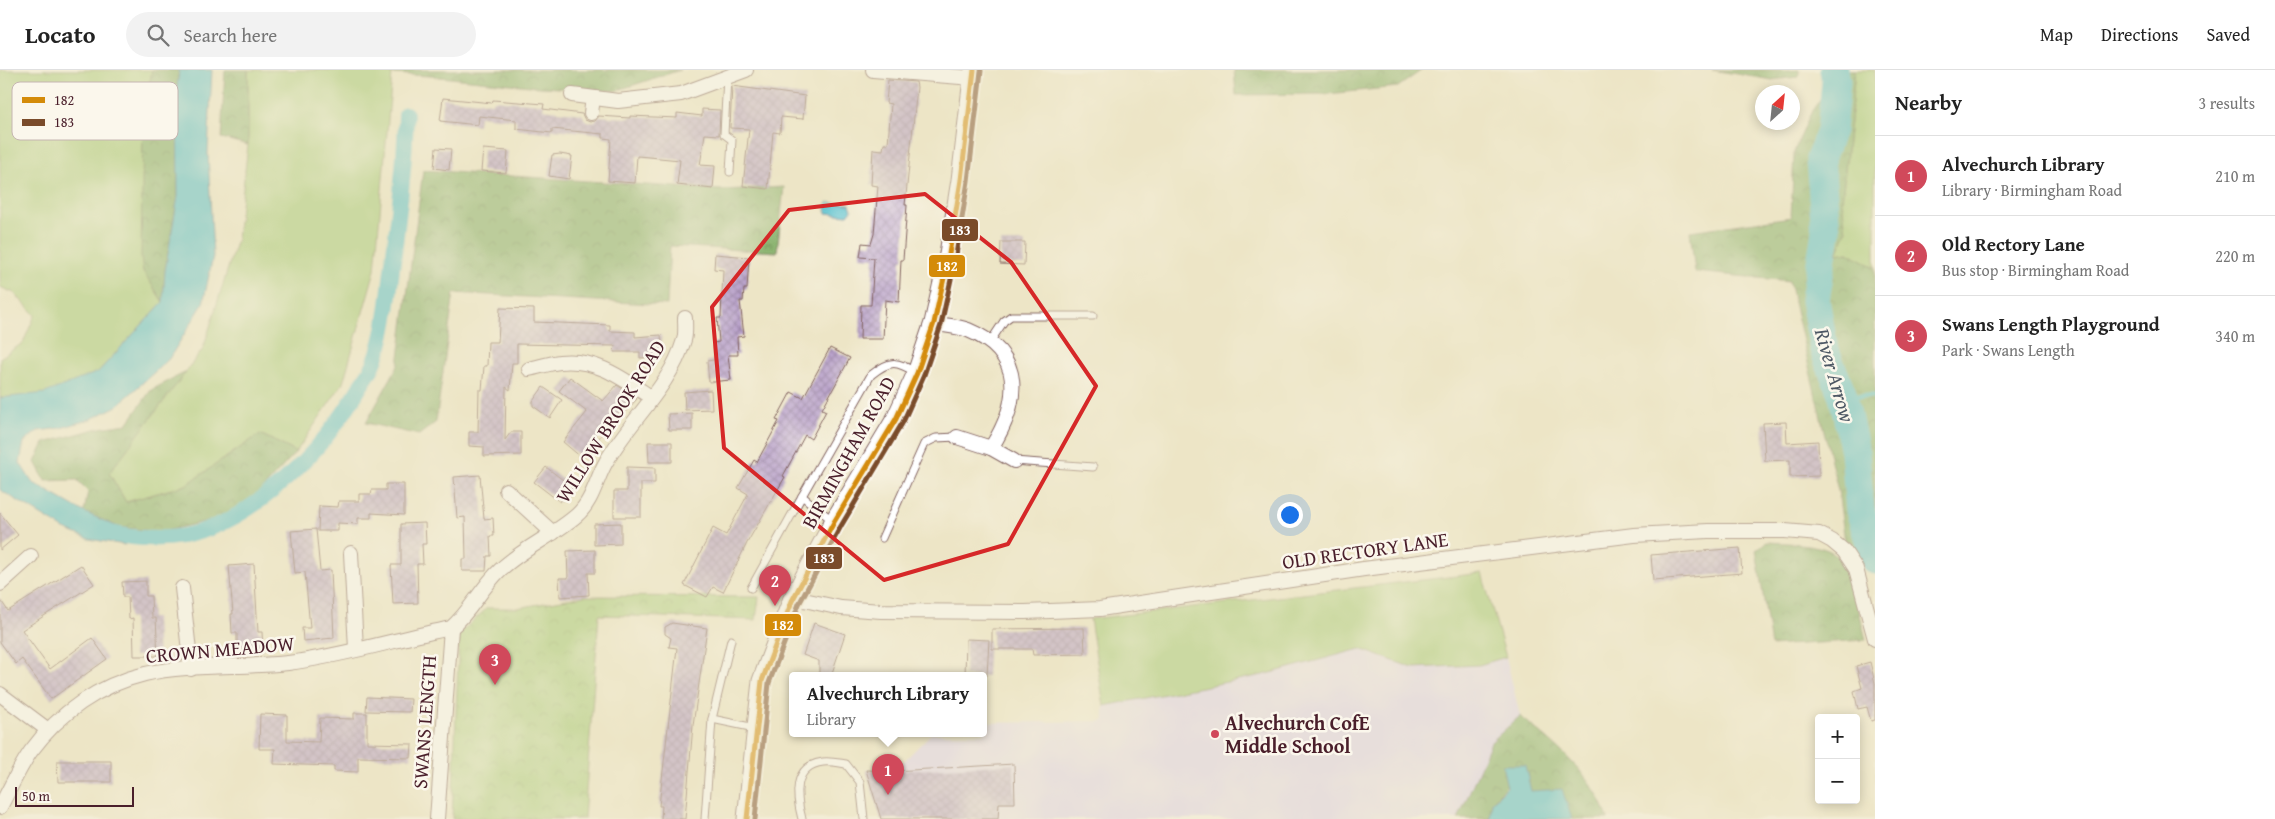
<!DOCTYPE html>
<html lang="en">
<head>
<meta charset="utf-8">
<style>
  :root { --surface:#fff; --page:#f2f2f2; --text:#222; --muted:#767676; --line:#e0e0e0; --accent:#d1495b }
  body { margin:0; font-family:"Gentium Book Plus",serif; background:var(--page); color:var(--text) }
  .controls { position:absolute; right:15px; bottom:15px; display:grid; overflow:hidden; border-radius:5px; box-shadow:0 2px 12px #0003 }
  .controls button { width:45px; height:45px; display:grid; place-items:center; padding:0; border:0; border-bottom:1px solid var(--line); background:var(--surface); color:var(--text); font:25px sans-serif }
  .compass { position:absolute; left:1755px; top:15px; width:45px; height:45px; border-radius:50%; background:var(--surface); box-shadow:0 2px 12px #0003; rotate:27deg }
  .scale { position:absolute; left:15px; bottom:12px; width:119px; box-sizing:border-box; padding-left:5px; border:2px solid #4a1f2b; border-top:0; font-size:14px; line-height:18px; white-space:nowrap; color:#4a1f2b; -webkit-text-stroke:4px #fbf7ec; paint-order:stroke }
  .you { position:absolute; left:1289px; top:444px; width:18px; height:18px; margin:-12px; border:4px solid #fff; border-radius:50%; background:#1a73e8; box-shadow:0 0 0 8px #1a73e833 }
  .badge { display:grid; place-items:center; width:32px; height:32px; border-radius:50%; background:var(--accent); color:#fff; font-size:16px; font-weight:700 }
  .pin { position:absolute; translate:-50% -41px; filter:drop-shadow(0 1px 2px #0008) }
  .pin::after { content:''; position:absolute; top:26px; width:18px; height:15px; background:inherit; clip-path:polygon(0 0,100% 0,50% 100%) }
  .popup { position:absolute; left:789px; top:602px; width:198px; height:65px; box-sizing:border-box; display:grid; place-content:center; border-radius:5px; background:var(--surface); filter:drop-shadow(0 1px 4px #0005); font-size:16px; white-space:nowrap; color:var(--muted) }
  .popup b { font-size:19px; color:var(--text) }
  .popup::after { content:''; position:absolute; left:50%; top:100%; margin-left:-10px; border:10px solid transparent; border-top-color:var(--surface) }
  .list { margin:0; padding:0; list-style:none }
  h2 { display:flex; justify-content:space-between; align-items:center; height:65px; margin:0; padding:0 20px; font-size:21px }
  h2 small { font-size:16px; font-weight:400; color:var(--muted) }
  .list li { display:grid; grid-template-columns:32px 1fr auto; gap:15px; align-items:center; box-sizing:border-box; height:80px; padding:0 20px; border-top:1px solid var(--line) }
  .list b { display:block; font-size:19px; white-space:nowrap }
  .list p { margin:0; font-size:16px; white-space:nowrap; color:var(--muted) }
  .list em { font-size:16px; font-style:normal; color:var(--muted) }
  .icon { flex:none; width:28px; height:28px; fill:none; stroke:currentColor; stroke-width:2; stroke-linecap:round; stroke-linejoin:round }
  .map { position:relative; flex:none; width:1875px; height:749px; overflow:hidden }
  header { display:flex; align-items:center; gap:30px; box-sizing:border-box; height:70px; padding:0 25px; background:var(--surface); border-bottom:1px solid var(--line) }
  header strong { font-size:24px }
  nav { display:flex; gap:28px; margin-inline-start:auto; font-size:18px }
  .search { width:350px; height:45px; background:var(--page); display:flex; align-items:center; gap:12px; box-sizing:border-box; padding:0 18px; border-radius:28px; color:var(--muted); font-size:19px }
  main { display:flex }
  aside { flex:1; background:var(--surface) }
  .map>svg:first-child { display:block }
</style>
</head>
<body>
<header>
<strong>Locato</strong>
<div class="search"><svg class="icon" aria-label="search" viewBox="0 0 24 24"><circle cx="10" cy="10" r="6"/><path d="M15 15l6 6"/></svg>Search here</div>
<nav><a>Map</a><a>Directions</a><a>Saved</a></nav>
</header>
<main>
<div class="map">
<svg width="1875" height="749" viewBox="0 0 1875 749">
  <defs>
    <pattern id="forest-crowns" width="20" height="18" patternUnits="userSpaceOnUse" patternTransform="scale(1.25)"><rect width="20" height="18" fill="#82ae66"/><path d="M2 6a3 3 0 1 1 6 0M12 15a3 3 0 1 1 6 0" fill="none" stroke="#6c8d54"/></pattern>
    <pattern id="park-crowns" width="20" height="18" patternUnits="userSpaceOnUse" patternTransform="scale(1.25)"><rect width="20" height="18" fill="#a3ca75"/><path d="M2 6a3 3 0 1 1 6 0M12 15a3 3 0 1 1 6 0" fill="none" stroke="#8ead65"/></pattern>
    <pattern id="building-cross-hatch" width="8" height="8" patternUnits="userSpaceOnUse" patternTransform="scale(1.25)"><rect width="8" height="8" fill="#b49bc8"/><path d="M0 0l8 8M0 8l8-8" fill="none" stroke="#947ea3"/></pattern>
  </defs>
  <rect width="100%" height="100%" fill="#fbf7ec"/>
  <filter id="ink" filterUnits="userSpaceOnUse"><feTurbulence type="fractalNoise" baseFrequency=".02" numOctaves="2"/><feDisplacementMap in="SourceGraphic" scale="10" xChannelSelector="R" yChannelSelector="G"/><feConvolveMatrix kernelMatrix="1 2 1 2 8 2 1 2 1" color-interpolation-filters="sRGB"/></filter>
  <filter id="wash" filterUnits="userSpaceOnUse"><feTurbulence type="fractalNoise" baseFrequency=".0096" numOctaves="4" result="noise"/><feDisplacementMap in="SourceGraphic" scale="20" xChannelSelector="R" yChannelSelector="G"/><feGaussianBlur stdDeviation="1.12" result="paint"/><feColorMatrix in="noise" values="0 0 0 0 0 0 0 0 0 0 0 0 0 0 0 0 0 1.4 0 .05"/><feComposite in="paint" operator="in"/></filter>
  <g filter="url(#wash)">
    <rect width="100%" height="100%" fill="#ede5c6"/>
    <polygon fill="#e0d4f4" points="1360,579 1413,598 1479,595 1506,587 1520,646 1491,672 1458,749 910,749 894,701 931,664 983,664 983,653 1104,651 1104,636 1263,605"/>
    <g fill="#a3ca75" stroke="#767450">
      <polygon points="0,0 152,0 143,50 143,201 163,232 98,302 45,324 0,328 0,288 23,273 35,245 14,223 0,217"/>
      <polygon points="248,0 382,0 392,4 375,200 343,313 296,382 260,364 186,415 126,432 109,403 203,279 237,169 248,75"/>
      <polygon points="1855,0 1875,0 1875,198 1848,182 1837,184 1846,161 1842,131"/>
      <polygon points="1482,503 1506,587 1479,595 1413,598 1360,579 1263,605 1104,636 1090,549"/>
    </g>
    <g fill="url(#forest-crowns)" stroke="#666648">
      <polygon points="152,0 179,0 177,17 178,126 165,201 163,232 143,201 141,188 143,50"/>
      <polygon points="225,0 248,0 248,75 221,68"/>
      <polygon points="382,0 680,0 615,21 540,17 430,6 392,4"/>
      <polygon points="1234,0 1422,0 1398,17 1328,24 1236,25"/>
      <polygon points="1712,0 1799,0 1799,7 1772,10"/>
      <polygon points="1824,0 1855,0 1842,131 1846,161 1837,184 1848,182 1875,198 1875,456 1867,485 1845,472 1838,421 1789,211 1695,202 1690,161 1791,147 1794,82 1811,42 1823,25"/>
      <polygon points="423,100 722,120 784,117 777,182 670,176 667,235 454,223 436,352 419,365 366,353 398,295"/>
      <polygon points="186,302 109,403 126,432 186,415 260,364 296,382 254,428 216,449 161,462 118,457 84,442 88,421 77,410 45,411 35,392 44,373 99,358 127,354 151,320"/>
      <path d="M1766 472C1785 473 1818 473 1834 483 1851 495 1861 550 1866 570L1771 576 1756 480Z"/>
      <path d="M1520 646C1553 673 1596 707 1608 749H1572L1567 737 1531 721 1524 695 1492 732 1490 749H1458L1491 672Z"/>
    </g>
    <polygon fill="url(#park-crowns)" stroke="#767450" points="584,526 759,527 756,550 599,545 584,749 452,749 459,564 487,538 517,538"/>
    <g fill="#53bfce" stroke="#4e6f7c">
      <polygon points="179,0 212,0 208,83 213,186 203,234 169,289 117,336 91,349 61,358 38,361 24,372 20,393 32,412 84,442 118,457 125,475 89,469 64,459 0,420 0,328 45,323 98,302 163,232 165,201 178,126 177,17"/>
      <polygon points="827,132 850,134 852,140 848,145 826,143"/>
      <polygon points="1502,695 1525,695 1531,721 1562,719 1572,749 1490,749 1492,732 1507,717"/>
    </g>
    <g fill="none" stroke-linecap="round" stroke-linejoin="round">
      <polyline stroke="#53bfce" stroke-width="5" points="1843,326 1875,326"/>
      <path stroke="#53bfce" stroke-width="16" d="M101 461C128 468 156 471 183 466 255 453 325 378 360 317 365 309 372 300 375 291 387 260 389 223 393 191 399 141 405 94 406 44"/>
      <polyline stroke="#53bfce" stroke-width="29" points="1834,0 1836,12 1831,60 1820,89 1826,162 1815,230 1824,279 1843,326 1855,382 1860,440 1875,490"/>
    </g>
    <g id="blocks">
      <g fill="url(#building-cross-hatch)">
        <polygon points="888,10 916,12 917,17 905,135 907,135 903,190 901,190 899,232 885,230 883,269 860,269 861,235 871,235 874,188 860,187 862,173 871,174 874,164 878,116 871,115 873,79 883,80 884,74 888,74 891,34 886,33"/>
        <polygon points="732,16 805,26 803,49 781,47 780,63 773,62 768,119 743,116 749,59 730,58"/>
        <polygon points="443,28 492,33 493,30 544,34 543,39 582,44 585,50 590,52 595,51 599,46 630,48 630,46 677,48 677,43 702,46 702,39 720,40 719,65 705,64 700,95 715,96 713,119 677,115 680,90 649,87 637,86 635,113 608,111 611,69 603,68 603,64 552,59 552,63 516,59 516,50 479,46 478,55 440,51"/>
        <polygon points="436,78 451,79 449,100 434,98"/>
        <polygon points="483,79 508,81 506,103 481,101"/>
        <polygon points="560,84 572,86 569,109 549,106 552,85"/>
        <polygon points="1001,172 1025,172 1024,195 1000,194"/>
        <polygon points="715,184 749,187 747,219 744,219 743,231 740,231 744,266 737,267 738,285 728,285 731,310 709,312 707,291 714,290 713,273 719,272 717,248 721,248 723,200 714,199"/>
        <polygon points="500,238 534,239 534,252 610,255 610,261 635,262 635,267 661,265 663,286 640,288 640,282 614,282 615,276 517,274 517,293 512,293 510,320 506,317 505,370 511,362 521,362 521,385 484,386 484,377 469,376 469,362 478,362 479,320 482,320 484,296 487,296 488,272 498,272"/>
        <polygon points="830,278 850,288 822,339 826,341 811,369 805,365 783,406 785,407 747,473 723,522 713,517 707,527 684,515 713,458 726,465 748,424 738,418 754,390 757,392 779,351 776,350 791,322 803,328"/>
        <polygon points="570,307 603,331 617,315 637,329 626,341 623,339 582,388 563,372 587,342 559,321"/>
        <polygon points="543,317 562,330 550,348 533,336 533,331"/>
        <polygon points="711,320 712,339 685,340 684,322"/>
        <polygon points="692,343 692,360 669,360 668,344"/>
        <polygon points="1786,352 1787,373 1818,371 1819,406 1790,407 1790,390 1765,391 1763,353"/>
        <polygon points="648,372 672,372 672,392 649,392"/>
        <polygon points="546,397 572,417 560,432 534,412"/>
        <polygon points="627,397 655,398 655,413 641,413 641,447 614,447 614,421 627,421"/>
        <polygon points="480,405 484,449 493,448 494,466 490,466 491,486 487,486 486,501 462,501 462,489 466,489 465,447 457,448 454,407"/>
        <polygon points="386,414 404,414 404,445 371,443 371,448 358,448 358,454 338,453 338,461 318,461 319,436 338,437 339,431 359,431 359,424 371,424 372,420 386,420"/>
        <polygon points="0,443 18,465 0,480"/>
        <polygon points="425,453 426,474 422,474 423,494 417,494 418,533 393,534 391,495 401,495 401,454"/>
        <polygon points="621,453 621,474 594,475 594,454"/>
        <polygon points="316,459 320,501 331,500 334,568 303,571 302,558 310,558 305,502 295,503 291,461"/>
        <polygon points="1740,478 1742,503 1653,510 1651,485"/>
        <polygon points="595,480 595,503 588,503 589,525 560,527 559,508 568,508 567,481"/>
        <polygon points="254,494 258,562 262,562 263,579 237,580 237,563 232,563 231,544 233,544 229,496"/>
        <polygon points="81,495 94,514 22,560 50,599 92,568 107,589 51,629 22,589 16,594 0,572 0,529 8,541"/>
        <polygon points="146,511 146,526 151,526 152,548 156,548 158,586 134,586 133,548 129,549 128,527 123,527 122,512"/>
        <polygon points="672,553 707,558 693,655 685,749 661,749 662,736 659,736 677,578 669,577 671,568 665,564 665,557"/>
        <polygon points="814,553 845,564 831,606 819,606 819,591 803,585"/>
        <polygon points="1084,558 1085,584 1033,585 1032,579 992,579 992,559"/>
        <polygon points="966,569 989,570 987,606 965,606"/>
        <polygon points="1870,592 1875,613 1875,650 1871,651 1867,637 1858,639 1854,621 1862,618 1856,596"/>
        <polygon points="367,627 411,629 410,642 366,641"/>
        <polygon points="354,643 367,643 367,673 412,674 411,688 358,687 358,702 334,701 334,696 274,694 275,679 259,679 260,644 287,645 287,671 319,672 320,648 354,649"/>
        <polygon points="57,691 111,691 111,712 58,712"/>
        <polygon points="1014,694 1015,733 999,733 998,749 881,749 866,700 894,701"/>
      </g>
    </g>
  </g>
  <g filter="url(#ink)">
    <use href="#blocks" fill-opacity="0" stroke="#836461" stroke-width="1"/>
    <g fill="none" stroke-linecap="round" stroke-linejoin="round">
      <g stroke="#836461" stroke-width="9">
        <g id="service">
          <polyline points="727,7 724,64 732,70 730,102"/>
          <polyline points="990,272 1004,251 1011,246 1093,246"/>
          <polyline points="1014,391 1093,397"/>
          <polyline points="802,426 832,450"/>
          <polyline points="882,468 924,374 936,368 957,367"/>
          <path d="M751 518 802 426 871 305C891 289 896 291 917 303"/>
          <polyline points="712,649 755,658"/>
          <polyline points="705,749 712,649 731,570"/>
          <path d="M802 749C796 727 792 696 823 692 830 691 839 693 846 694L860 712 864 749"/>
        </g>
      </g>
      <g stroke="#836461" stroke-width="16">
        <g id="minor">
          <polyline points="873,0 973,8"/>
          <polyline points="572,25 618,31 681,24 746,0"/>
          <polyline points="591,43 593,28"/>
          <path d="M934 253C945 256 958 256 968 260 1026 284 1020 332 991 378L1014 391"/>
          <path d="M529 299C539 297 550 293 560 292 597 288 623 309 652 328"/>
          <polyline points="957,367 991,378"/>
          <polyline points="506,420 553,463"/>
          <polyline points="351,483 356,579"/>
          <polyline points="0,514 31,486"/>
          <polyline points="182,518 191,599"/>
          <polyline points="792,531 804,530 841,538 881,541 1025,542 1100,539 1364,499 1634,465 1708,461 1785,461 1819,464 1832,471 1844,481 1856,499 1875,569"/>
          <polyline points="0,624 48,660"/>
          <path d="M0 737C10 719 19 698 31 681 59 643 99 615 145 604 187 594 243 598 288 593 343 586 397 569 451 558 471 541 481 518 500 500 523 478 553 466 577 445 593 431 596 409 606 392 629 351 670 317 684 270 686 264 685 255 685 248"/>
          <polyline points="437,749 451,558"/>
        </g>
      </g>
      <g stroke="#836461" stroke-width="21">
        <polyline id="secondary" points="747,749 762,611 792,531 834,452 896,349 917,303 934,253 948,190 961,110 974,0"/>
      </g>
      <use href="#service" stroke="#fff" stroke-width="7"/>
      <use href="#minor" stroke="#fff" stroke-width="14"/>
      <use href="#secondary" stroke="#fff" stroke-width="19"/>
      <g stroke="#fbf7ec" stroke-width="9">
        <polyline id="bus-1" points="747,749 762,611 792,531 834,452 896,349 917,303 934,253 948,190 961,110 974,0"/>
      </g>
      <g stroke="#fbf7ec" stroke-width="9">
        <polyline id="bus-2" points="755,749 769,613 799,534 841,456 903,352 924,305 941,255 955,191 968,111 981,1"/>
      </g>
      <use href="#bus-1" stroke="#d48b09" stroke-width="5"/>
      <use href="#bus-2" stroke="#7a4b2a" stroke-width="5"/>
    </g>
  </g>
  <path d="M0 0H1875V749H0ZM925 124 1011 192 1096 316 1008 474 884 510 724 378 712 237 789 140Z" fill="#ede5c6" fill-opacity=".55" fill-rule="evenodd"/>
  <path fill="none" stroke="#d62828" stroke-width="4" stroke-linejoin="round" d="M925 124 1011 192 1096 316 1008 474 884 510 724 378 712 237 789 140Z"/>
  <circle fill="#d1495b" stroke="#fbf7ec" stroke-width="2" cx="1215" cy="664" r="5"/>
  <g text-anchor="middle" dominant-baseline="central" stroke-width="5" stroke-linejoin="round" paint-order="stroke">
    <g font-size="20" fill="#4a1f2b" stroke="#fbf7ec">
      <text transform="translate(610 351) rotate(-58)">WILLOW BROOK ROAD</text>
      <text transform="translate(848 382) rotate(-61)">BIRMINGHAM ROAD</text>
      <text transform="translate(1365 480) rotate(-8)">OLD RECTORY LANE</text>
      <text transform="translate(220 579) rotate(-5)">CROWN MEADOW</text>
      <text transform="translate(424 652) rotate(-86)">SWANS LENGTH</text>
    </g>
    <g font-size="20" font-weight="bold" fill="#4a1f2b" stroke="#fbf7ec" text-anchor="start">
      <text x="1225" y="652">Alvechurch CofE<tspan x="1225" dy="23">Middle School</tspan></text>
    </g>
    <g font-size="21" font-style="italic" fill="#4d5764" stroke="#fbf7ec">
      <text transform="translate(1835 305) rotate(74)">River Arrow</text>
    </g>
  </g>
  <rect x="12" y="12" width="166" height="58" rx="8" fill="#fbf7ec" stroke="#c6b6b2" stroke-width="1"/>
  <rect x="22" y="27" width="23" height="6" fill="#d48b09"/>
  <rect x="22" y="49" width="23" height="7" fill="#7a4b2a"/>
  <g font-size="14" fill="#4a1f2b">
    <text x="54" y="35">182</text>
    <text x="54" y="57">183</text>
  </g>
  <g stroke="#fbf7ec" stroke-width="2">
    <rect x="941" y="148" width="38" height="24" rx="5" fill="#7a4b2a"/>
    <rect x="928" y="184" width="38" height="24" rx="5" fill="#d48b09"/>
    <rect x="805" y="476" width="38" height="24" rx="5" fill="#7a4b2a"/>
    <rect x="764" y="543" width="38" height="24" rx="5" fill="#d48b09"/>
  </g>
  <g font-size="14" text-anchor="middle" font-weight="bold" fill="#fff">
    <text x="960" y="165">183</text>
    <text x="947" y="201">182</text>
    <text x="824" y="493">183</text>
    <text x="783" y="560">182</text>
  </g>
</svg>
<div class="controls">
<button>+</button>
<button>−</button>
</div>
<svg class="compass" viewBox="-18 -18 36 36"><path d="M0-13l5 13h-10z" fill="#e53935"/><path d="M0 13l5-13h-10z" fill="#767676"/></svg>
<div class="scale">50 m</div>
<div class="you"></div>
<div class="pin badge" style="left:888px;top:725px">1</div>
<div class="popup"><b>Alvechurch Library</b>Library</div>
<div class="pin badge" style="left:775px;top:536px">2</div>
<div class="pin badge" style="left:495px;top:615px">3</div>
</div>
<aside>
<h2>Nearby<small>3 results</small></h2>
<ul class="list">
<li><span class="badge">1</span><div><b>Alvechurch Library</b><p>Library · Birmingham Road</p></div><em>210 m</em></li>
<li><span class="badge">2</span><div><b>Old Rectory Lane</b><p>Bus stop · Birmingham Road</p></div><em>220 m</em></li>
<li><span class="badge">3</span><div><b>Swans Length Playground</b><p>Park · Swans Length</p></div><em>340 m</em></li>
</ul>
</aside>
</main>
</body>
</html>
